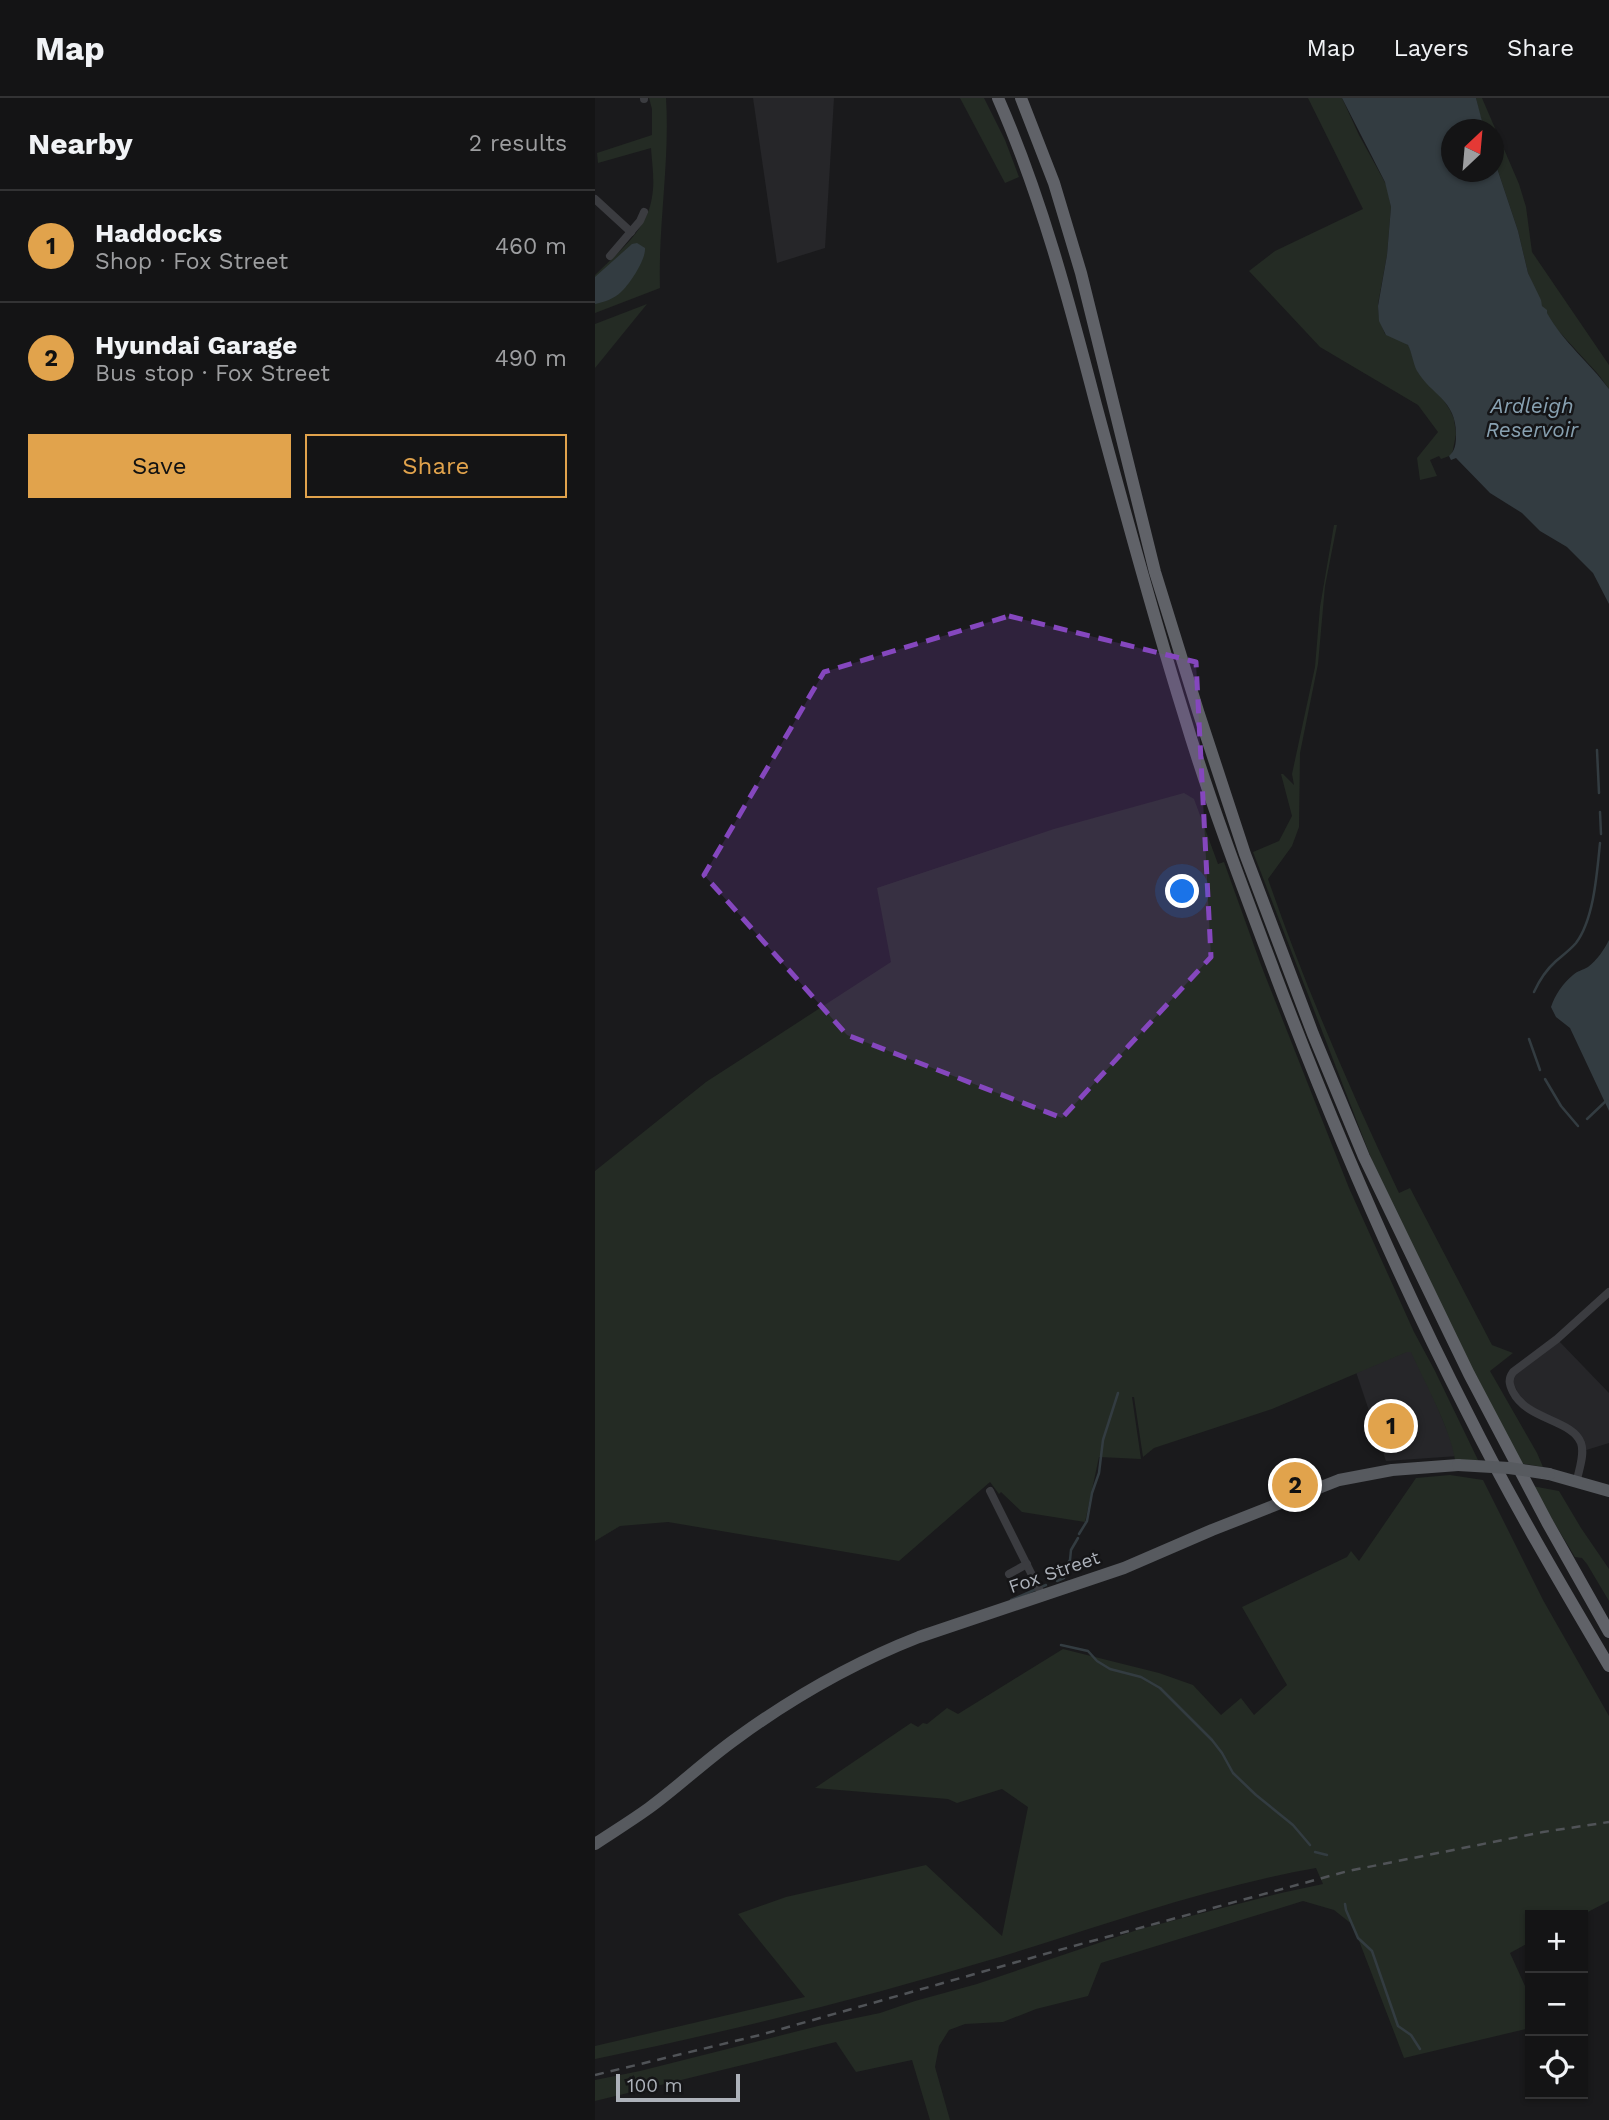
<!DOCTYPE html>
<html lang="en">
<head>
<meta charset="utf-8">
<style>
  :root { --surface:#141415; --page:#212122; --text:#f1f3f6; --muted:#9d9ea0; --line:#333334; --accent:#e1a34c }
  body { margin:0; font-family:"Work Sans",sans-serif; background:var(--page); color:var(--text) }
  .controls { position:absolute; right:21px; bottom:21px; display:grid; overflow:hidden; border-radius:0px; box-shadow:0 2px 5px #0004 }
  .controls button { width:63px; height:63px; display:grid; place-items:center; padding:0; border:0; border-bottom:2px solid var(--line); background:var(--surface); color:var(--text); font:35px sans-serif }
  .compass { position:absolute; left:846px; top:21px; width:63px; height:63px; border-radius:50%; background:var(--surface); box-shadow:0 2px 5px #0004; rotate:26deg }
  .scale { position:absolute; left:21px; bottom:18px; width:124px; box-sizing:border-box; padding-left:7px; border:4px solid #adb2ba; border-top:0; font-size:19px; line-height:24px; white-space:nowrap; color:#adb2ba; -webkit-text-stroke:5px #151517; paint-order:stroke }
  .you { position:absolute; left:588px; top:794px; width:24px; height:24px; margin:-18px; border:5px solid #fff; border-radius:50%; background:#1a73e8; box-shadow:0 0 0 10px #1a73e833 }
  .badge { display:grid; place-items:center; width:46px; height:46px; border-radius:50%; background:var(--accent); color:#111; font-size:23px; font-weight:700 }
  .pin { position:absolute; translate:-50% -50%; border:4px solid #fff; box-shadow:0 2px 7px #0006 }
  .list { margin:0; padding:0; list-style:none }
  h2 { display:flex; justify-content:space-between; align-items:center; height:91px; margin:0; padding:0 28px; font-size:30px }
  h2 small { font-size:23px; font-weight:400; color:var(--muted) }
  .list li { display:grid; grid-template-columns:46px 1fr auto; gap:21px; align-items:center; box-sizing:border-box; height:112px; padding:0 28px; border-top:2px solid var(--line) }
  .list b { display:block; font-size:26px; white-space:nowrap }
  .list p { margin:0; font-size:23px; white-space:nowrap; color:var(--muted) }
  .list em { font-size:23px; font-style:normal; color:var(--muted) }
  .actions { display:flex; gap:14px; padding:21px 28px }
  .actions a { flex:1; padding:16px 0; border:2px solid var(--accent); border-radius:0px; text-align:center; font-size:24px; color:var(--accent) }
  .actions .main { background:var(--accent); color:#111 }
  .icon { flex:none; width:38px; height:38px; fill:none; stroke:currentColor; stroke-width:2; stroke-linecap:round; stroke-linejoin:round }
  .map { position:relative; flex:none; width:1014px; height:2022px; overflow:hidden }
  header { display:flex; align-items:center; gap:42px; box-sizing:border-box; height:98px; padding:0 35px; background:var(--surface); border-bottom:2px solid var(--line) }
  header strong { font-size:33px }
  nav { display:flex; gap:38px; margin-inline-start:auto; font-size:24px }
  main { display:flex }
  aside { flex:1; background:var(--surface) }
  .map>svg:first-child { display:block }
</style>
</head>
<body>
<header>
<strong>Map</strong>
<nav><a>Map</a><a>Layers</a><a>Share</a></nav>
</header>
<main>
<aside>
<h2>Nearby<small>2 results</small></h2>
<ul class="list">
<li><span class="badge">1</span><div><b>Haddocks</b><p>Shop · Fox Street</p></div><em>460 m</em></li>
<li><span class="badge">2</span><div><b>Hyundai Garage</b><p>Bus stop · Fox Street</p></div><em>490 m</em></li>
</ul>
<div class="actions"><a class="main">Save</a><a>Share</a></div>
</aside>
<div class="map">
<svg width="1014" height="2022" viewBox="0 0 1014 2022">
  <rect width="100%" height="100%" fill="#1a1a1c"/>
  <g fill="#262629">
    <polygon points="158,0 239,0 230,150 182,165"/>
    <polygon points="962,1241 1014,1295 1014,1345 988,1353 979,1334 931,1310 915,1279"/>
    <polygon points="818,1251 863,1358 791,1363 761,1274"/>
  </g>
  <g fill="#242b24">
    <path d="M54 0H71C75 63 63 127 65 190L0 215V177C23 154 52 133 57 99 60 84 57 65 56 50L3 65 2 55 57 37V11Z"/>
    <polygon points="365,0 389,0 410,42 424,79 410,85"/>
    <polygon points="713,0 747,0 764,37 792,88 796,109 792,157 783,206 784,220 790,236 809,244 814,248 823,274 846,298 855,312 859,321 861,336 857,357 846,361 844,358 835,362 842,378 825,382 822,360 843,334 823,307 725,249 654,173 680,153 768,111"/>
    <polygon points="881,0 887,0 924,86 931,109 937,154 1014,267 1014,291 1003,276 959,228 947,208 933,175 923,133 899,61 898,32 888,31"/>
    <polygon points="52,206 0,270 0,226"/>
    <path d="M739 427H742L730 488 723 566 705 655 704 729 697 748 673 781C710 888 755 992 804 1095L815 1090 897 1247 918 1255 895 1273 942 1355 948 1369 918 1364 783 1078 658 754 684 743 697 718 686 676H688L699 687 697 676 720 569 725 509Z"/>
    <path d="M589 695 599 701 623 766 629 764 666 867 754 1090 819 1234 840 1273 883 1362H860C856 1332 829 1283 816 1254H812L677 1311 559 1350 548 1359 539 1299H537L546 1361 504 1359 490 1424 427 1414 406 1394 404 1396 395 1384 304 1463 73 1424 25 1428 0 1443V1073L111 984 296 864 282 790 459 731Z"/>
    <path d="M855 1377 888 1382 948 1502 1014 1618V1803L987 1817H935V1844L915 1855 935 1899V1930L809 1960 758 1827 739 1812 708 1803 506 1865 493 1898 441 1911 408 1924 370 1926 354 1932 344 1948 340 1969 355 2022H335L317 1962 261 1974 241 1944 0 2003V1982L45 1973 227 1927 285 1915 320 1903 382 1886 545 1831 686 1795 728 1786 721 1770C613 1789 510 1827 405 1859 272 1899 137 1933 0 1961V1948L210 1899 143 1816 191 1799 331 1767 407 1838 433 1709 407 1691 362 1705 353 1701 220 1690 316 1625 323 1629 328 1625 332 1626 352 1610 363 1616 468 1551 564 1575 598 1587 626 1617 646 1600 659 1617 692 1587 647 1509 752 1459 756 1453 764 1463 821 1380Z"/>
    <polygon points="937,1388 964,1393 986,1430 1014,1471 1014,1503 992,1466 987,1460 980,1459"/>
  </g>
  <g fill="#333c41">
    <path d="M747 0H881L889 31 856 32V74H898L899 61 923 133 933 175 946 202 947 208 952 212V215C968 244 995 265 1014 291V506L998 475 972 449 945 433 927 415 895 395 861 360 856 362 854 358C860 353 861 346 861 338 862 302 837 298 822 273 818 265 817 255 813 247L791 237 784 223 783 208 792 157 796 109 790 84Z"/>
    <path d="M42 145 50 150C51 162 34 187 26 194 19 201 9 204 0 206V179L37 146Z"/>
    <path d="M1014 842V1013L975 930 961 919 956 909C960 897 968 885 978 877 982 873 988 872 993 869 1002 862 1009 852 1014 842Z"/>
  </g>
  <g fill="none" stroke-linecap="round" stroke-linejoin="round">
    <g stroke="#333c41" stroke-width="2.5">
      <polyline points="1002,652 1004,695"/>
      <polyline points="1005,714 1006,736"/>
      <path d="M939 894C944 883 951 872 961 863 968 857 975 852 981 845 999 821 1002 775 1005 745"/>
      <polyline points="934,941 945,972"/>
      <polyline points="950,981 966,1008 983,1028"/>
      <polyline points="992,1021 1012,1002"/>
      <polyline points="484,1436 492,1423 497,1395 504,1375 508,1342 523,1295"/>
      <polyline points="462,1483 469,1480 469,1471 475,1462 476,1452 483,1440"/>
      <polyline points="416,1502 451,1487"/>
      <polyline points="466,1547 493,1553 502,1563 515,1571 546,1579 565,1590 617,1642 627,1655 638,1675 661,1697 698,1727 715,1747"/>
      <polyline points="720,1754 732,1757"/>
      <polyline points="750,1806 751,1812 763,1840 777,1853 803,1928 816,1937 825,1951"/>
    </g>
    <g stroke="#3b3c40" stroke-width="8">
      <polyline points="49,0 49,1"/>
      <polyline points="0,101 36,134"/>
      <polyline points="15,158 45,123 49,114"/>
      <path d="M982 1382C984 1371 990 1356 986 1345 978 1322 932 1322 918 1294 914 1286 913 1281 918 1274L962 1241 1014 1194"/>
      <polyline points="395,1393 448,1499"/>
      <polyline points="414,1476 432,1466"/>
    </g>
    <g stroke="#575a5f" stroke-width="12">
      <polyline points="954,1376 1014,1393"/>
      <path d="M0 1746C18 1734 36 1723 54 1710 84 1688 111 1662 142 1640 197 1600 260 1564 324 1539L529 1470 617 1432 744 1382 797 1372 863 1367"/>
    </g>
    <g stroke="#606268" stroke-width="12">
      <path d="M403 0C446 98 474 203 501 307 529 411 557 514 589 617 615 704 647 788 679 873 736 1024 799 1172 873 1316 916 1402 965 1485 1014 1568"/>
      <polyline points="426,0 459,85 486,175 560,474 603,613 650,756 718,936 769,1059 874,1276 952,1424 1014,1534"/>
    </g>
    <polyline stroke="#505357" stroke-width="2.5" stroke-dasharray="9 7" stroke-linecap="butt" points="0,1977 165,1937 457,1854 753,1773 948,1734 1014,1724"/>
    <polyline stroke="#575a5f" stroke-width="12" points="863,1367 914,1370 954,1376"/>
  </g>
  <path fill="#8547be" fill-opacity="0.2" stroke="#8547be" stroke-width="5" stroke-dasharray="14 9" stroke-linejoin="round" d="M414 518 601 564 616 859 467 1020 252 937 109 777 229 574Z"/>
  <g text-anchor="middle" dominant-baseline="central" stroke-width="5" stroke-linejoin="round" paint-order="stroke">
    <g font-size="19" fill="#adb2ba" stroke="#151517">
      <text transform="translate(459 1474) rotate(-19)">Fox Street</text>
    </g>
    <g font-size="21" font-style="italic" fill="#88a1b1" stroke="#151517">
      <text x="937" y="307">Ardleigh<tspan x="937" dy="24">Reservoir</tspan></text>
    </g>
  </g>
</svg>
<div class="controls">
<button>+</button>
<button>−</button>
<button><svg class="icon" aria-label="locate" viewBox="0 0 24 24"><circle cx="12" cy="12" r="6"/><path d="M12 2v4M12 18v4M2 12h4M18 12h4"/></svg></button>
</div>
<svg class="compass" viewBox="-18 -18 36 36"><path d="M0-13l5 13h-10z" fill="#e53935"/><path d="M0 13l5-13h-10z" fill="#9d9ea0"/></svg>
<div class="scale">100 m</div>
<div class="you"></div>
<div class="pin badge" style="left:796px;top:1328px">1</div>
<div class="pin badge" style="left:700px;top:1387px">2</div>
</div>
</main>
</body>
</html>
